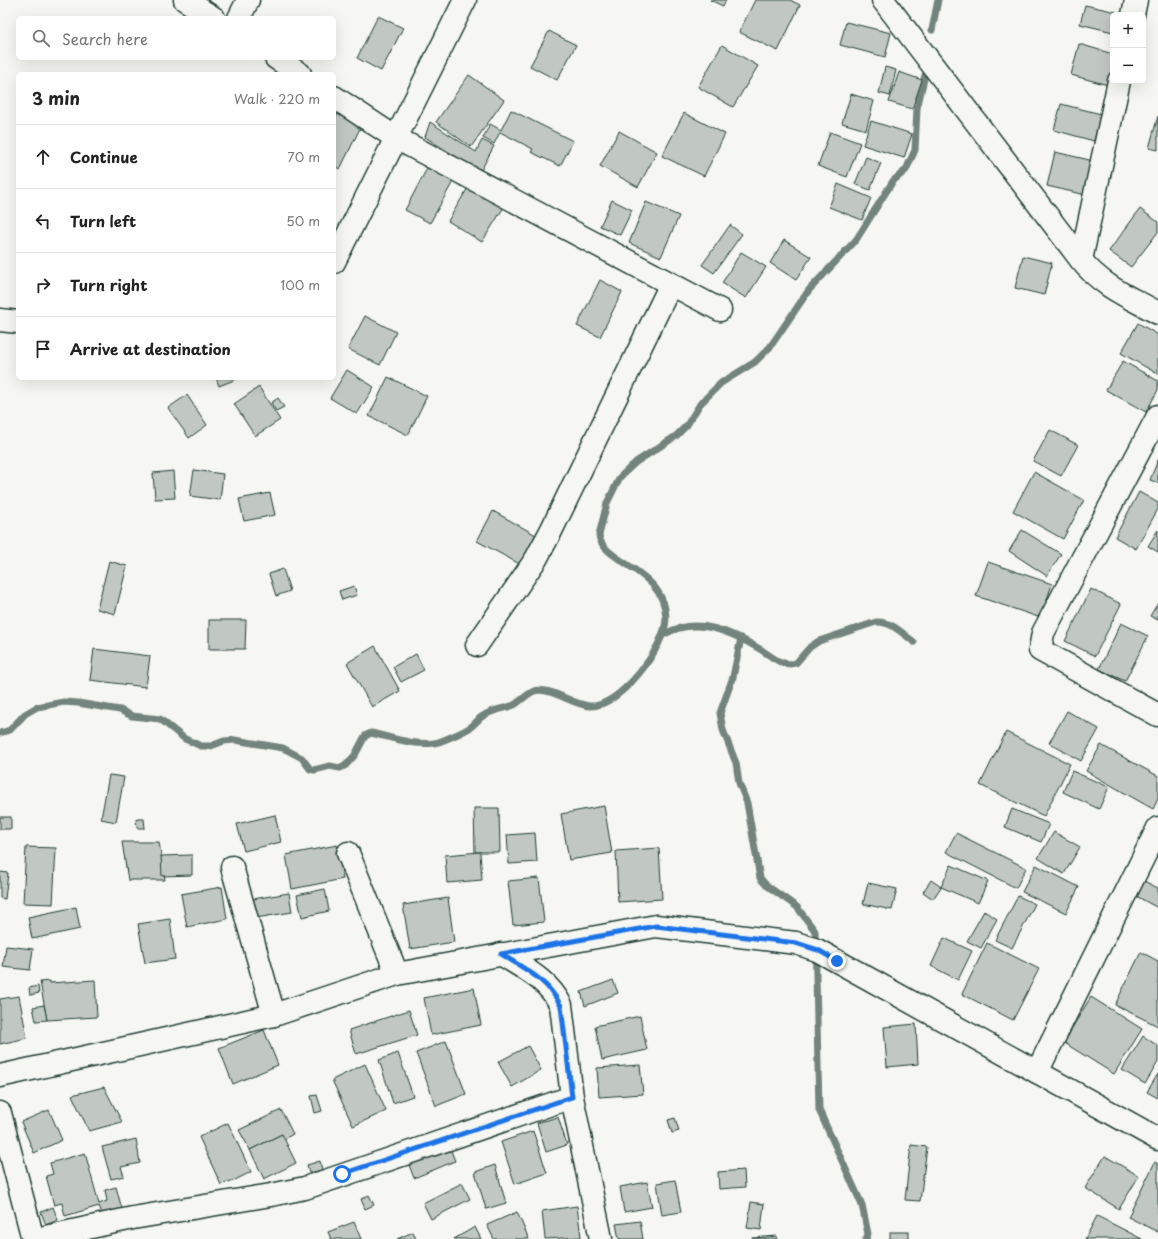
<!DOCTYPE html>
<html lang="en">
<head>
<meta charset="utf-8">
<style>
  :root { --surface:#fff; --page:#f6f6f6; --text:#222; --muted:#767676; --line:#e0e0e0 }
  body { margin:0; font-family:"Playpen Sans",sans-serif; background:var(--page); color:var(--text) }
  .controls { position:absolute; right:12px; top:12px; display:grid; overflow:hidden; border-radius:6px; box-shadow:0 4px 16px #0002 }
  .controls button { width:36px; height:36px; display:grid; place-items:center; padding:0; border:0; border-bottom:1px solid var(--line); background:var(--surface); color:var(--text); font:20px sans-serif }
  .stop { position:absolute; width:12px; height:12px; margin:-9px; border:3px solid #1a73e8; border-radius:50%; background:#fff }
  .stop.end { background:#1a73e8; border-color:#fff; box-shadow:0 1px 4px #0008 }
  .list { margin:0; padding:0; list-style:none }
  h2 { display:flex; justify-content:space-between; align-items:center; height:52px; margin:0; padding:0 16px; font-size:17px }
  h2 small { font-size:13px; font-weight:400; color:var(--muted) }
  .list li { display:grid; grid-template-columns:26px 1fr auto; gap:12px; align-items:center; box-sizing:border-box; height:64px; padding:0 16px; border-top:1px solid var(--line) }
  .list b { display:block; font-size:15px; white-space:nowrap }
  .list em { font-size:13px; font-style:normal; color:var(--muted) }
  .icon { flex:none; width:22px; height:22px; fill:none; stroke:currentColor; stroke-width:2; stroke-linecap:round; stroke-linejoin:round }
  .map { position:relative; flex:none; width:1158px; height:1239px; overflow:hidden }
  .search { position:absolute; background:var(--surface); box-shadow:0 4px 16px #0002; left:16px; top:16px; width:320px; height:44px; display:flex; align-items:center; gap:10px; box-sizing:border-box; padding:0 14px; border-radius:6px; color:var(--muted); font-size:15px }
  .panel { position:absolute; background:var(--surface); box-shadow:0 4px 16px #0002; left:16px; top:72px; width:320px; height:308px; border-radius:6px }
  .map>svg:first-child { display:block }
</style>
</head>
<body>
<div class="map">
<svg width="1158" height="1239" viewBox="0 0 1158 1239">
  <rect width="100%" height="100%" fill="#f6f6f2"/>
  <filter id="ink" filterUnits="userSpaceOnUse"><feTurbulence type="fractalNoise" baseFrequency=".025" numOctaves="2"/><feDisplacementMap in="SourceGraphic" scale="8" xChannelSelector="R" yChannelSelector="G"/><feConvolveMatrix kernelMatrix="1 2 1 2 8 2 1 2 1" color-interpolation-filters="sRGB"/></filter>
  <g filter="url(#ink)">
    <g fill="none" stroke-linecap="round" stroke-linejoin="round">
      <g stroke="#72847d" stroke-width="7">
        <polyline points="932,30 938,0"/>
        <path d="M663 635C697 615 732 632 763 651 774 658 783 667 796 663L810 647 819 641 876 622C891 621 902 633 914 642"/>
        <polyline points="741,638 733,677 720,713 723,730 736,763 739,783 747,803 760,878 766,885 797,907 815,931 819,1110 862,1205 868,1234 866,1239"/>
        <path d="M0 733 10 730 25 714 37 707 64 702 78 703 120 710 132 716 160 719 185 739 201 746H211L224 741 235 740 283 748 302 758 310 769 314 770 330 766 340 768 346 765 355 755 365 736 371 733C390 737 414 746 434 743 439 743 468 730 472 726 476 723 479 718 483 716 493 709 505 709 514 705 521 701 527 694 534 691 548 686 574 705 589 706 620 708 666 646 666 618 665 569 601 562 599 535L607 503 620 477 636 462 676 436 687 425 700 404 721 383 755 362 770 347 809 290 856 240 893 181 906 170 915 150 917 108 925 75"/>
      </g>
    </g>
    <g fill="#c1c8c3" stroke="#1f3d34">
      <polygon points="710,0 726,0 723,6"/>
      <polygon points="755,0 790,0 800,5 778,51 739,32"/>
      <polygon points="1085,5 1121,13 1121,15 1113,15 1113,32 1080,24"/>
      <polygon points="378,16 403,28 381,71 357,58"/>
      <polygon points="846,22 891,33 885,57 840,45"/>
      <polygon points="549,31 576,45 557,80 530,66"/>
      <polygon points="1079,44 1113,54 1113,68 1108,85 1071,75"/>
      <polygon points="722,45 758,66 733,107 698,87"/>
      <polygon points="885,67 896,70 890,96 879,93"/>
      <polygon points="899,72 922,80 912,109 889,102"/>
      <polygon points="469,75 504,100 471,147 436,122"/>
      <polygon points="851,94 874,101 866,130 842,123"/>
      <polygon points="346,96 370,108 340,169 334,166 334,121"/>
      <polygon points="1061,104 1101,114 1094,141 1054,130"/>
      <polygon points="511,110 573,141 560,166 531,152 533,149 500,132 494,144 483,138 490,124 501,130"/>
      <polygon points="684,113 725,134 704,176 662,156"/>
      <polygon points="1158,116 1158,150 1149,148"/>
      <polygon points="871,121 912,134 904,158 863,145"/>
      <polygon points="430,122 476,152 482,140 494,146 480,172 425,137"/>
      <polygon points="619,131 657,152 638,187 600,166"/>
      <polygon points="830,132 860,143 847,177 818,166"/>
      <polygon points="1055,152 1098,162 1090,196 1047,186"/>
      <polygon points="434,155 460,169 430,223 405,210"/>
      <polygon points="866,157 881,163 870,190 855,184"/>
      <polygon points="838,184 871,198 862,220 829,207"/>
      <polygon points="469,186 504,207 482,242 448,221"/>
      <polygon points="612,200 632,210 620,235 600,226"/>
      <polygon points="646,202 679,216 661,257 629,243"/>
      <polygon points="1140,209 1158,222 1158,232 1131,267 1109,251"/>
      <polygon points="730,225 742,234 714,273 702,265"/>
      <polygon points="784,240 811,257 796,280 770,263"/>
      <polygon points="741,252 766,267 746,298 722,283"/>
      <polygon points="1023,256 1052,263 1044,295 1015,288"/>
      <polygon points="600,280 622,292 600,337 577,326"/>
      <polygon points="365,316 396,332 380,365 348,349"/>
      <polygon points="1138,323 1158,335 1158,374 1121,353"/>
      <polygon points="1123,361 1158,381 1158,390 1146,412 1106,390"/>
      <polygon points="347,370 374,387 357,414 330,398"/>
      <polygon points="388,377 427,396 408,435 369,416"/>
      <polygon points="216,378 239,378 219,386"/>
      <polygon points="259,387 280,420 255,436 234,404"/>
      <polygon points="187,395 207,425 189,438 168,408"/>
      <polygon points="278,398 284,407 276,411 271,403"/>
      <polygon points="1050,430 1078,445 1061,476 1033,461"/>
      <polygon points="1158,460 1158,483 1150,480"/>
      <polygon points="194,470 223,474 220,500 190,496"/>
      <polygon points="173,471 175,498 155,499 153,473"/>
      <polygon points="1034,472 1084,500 1063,539 1013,511"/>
      <polygon points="1139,492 1158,503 1158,509 1136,549 1115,537"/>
      <polygon points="270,493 275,515 244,521 239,499"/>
      <polygon points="493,511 543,539 527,568 477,541"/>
      <polygon points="1022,530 1061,554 1047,576 1009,551"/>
      <polygon points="1158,530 1158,552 1148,546"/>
      <polygon points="109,561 127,566 115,614 97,609"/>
      <polygon points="988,562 1052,584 1041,618 976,596"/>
      <polygon points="283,569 290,591 276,596 269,574"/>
      <polygon points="354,586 357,595 342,600 339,591"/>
      <polygon points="1091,589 1121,604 1095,656 1065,641"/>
      <polygon points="1158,603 1158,620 1150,616"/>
      <polygon points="209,620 246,620 245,649 209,649"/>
      <polygon points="1121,623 1148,636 1125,681 1099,669"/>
      <polygon points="375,646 400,691 372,707 347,663"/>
      <polygon points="94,649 150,656 146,687 90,680"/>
      <polygon points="416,654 424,670 401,682 393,667"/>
      <polygon points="1067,711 1099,729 1081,761 1049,743"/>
      <polygon points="1006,732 1070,764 1044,816 980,785"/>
      <polygon points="1101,745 1158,776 1158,799 1153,809 1086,771"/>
      <polygon points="1072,771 1109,787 1099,809 1063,792"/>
      <polygon points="109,775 124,777 116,822 101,819"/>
      <polygon points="604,806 612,853 569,860 561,814"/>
      <polygon points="474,808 499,808 500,852 475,852"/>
      <polygon points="1012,809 1049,824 1041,842 1005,827"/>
      <polygon points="275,815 281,842 244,851 237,824"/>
      <rect x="0" y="817" width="11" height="12"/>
      <polygon points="136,819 144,819 145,828 137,828"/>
      <polygon points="1054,832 1080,847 1064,874 1038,858"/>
      <polygon points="535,833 537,862 509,864 507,835"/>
      <polygon points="956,833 1026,868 1016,888 946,852"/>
      <polygon points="122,842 159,842 165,880 128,880"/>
      <polygon points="337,845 343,879 292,889 286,855"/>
      <polygon points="26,847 56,848 53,904 23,903"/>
      <polygon points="659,848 662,899 618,902 616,851"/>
      <polygon points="480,852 482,880 447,883 445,855"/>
      <polygon points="192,855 192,875 162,876 161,856"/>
      <polygon points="951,865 988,881 978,903 941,887"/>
      <polygon points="1036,865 1079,887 1066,913 1022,892"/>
      <polygon points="0,872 8,873 5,899 0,898"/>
      <polygon points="539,878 544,922 513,925 508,881"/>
      <polygon points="931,880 941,887 933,899 923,892"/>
      <polygon points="1144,881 1158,888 1158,908 1136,896"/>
      <polygon points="868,883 897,889 892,910 863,904"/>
      <polygon points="222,887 227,919 187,927 181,894"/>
      <polygon points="325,889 329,911 302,917 297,895"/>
      <polygon points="289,893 292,912 256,918 253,899"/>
      <polygon points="1018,896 1035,904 1012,948 995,940"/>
      <polygon points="448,898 454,942 410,949 403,905"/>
      <polygon points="76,907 80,929 32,939 28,917"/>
      <polygon points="984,911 997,919 981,948 967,941"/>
      <polygon points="170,919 175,959 145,963 138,924"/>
      <polygon points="944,938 972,951 958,980 931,966"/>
      <polygon points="987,943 1039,969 1013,1020 962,994"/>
      <polygon points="6,946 33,949 30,970 3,967"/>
      <polygon points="1141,952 1158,961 1158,1026 1115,1005"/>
      <polygon points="95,980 97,1017 47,1020 40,982 50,981 50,983"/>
      <polygon points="613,980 618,993 585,1006 581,992"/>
      <polygon points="38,986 39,993 30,995 29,988"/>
      <polygon points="474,988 481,1025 431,1035 424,998"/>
      <polygon points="19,996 27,1038 0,1044 0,999"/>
      <polygon points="1091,997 1142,1029 1114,1074 1063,1042"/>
      <polygon points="44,1005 47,1020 36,1021 33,1007"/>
      <polygon points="409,1010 417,1035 356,1054 349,1030"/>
      <polygon points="640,1016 647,1050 602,1060 595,1026"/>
      <polygon points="916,1024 918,1064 887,1067 884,1027"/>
      <polygon points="264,1030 278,1065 233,1084 219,1048"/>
      <polygon points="1143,1036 1158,1046 1158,1062 1145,1084 1122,1070"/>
      <polygon points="446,1041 466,1094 436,1106 416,1053"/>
      <polygon points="528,1046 541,1070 512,1087 498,1062"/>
      <polygon points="398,1053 413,1096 393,1103 379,1060"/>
      <polygon points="365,1064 386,1111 353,1126 332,1080"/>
      <polygon points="640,1065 643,1094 599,1097 597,1068"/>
      <polygon points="1158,1074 1158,1098 1147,1092"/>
      <polygon points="104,1087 122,1122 89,1131 72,1095"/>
      <polygon points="317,1095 322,1111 315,1113 311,1096"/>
      <polygon points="49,1110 62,1140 34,1153 21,1122"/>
      <polygon points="281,1110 293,1134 284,1139 282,1134 250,1150 239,1130"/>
      <polygon points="558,1117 567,1145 546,1152 537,1123"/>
      <polygon points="675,1118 679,1131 672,1133 668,1120"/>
      <polygon points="228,1123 251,1172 229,1183 228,1181 221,1185 199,1137"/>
      <polygon points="443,1130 455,1161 414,1178 402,1147"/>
      <polygon points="533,1131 547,1173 515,1184 501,1142"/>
      <polygon points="282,1134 296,1163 264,1179 250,1150"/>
      <polygon points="136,1139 140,1163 121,1167 124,1176 111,1179 102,1147"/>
      <polygon points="911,1145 927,1147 920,1201 905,1200"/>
      <polygon points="85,1153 99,1204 107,1201 105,1190 116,1187 122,1209 103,1216 99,1206 65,1216 62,1203 54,1205 46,1176 53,1174 50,1163"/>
      <polygon points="1105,1156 1139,1176 1119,1209 1085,1188"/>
      <polygon points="320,1161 322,1170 309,1173 307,1165"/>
      <polygon points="1155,1162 1158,1164 1158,1232 1128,1217"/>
      <polygon points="495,1165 506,1203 486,1209 475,1172"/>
      <polygon points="744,1170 745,1187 719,1189 718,1172"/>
      <polygon points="675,1180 681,1212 662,1215 657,1183"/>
      <polygon points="647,1182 652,1207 624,1212 620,1187"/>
      <polygon points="462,1183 470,1199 431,1219 423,1203"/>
      <polygon points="369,1195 374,1205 365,1209 361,1199"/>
      <polygon points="751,1202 764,1204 761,1230 747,1228"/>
      <polygon points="577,1206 581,1237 545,1239 542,1211"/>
      <polygon points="53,1207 58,1220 46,1225 41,1212"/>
      <polygon points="517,1212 529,1239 494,1239 487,1225"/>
      <polygon points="1097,1216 1142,1239 1085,1239"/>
      <polygon points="640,1221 643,1239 619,1239 616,1224"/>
      <polygon points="354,1222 361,1239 331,1239 328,1232"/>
      <polygon points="475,1227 481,1239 454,1239"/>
      <polygon points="413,1232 416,1239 397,1239"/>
      <rect x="890" y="1232" width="19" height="7"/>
      <polygon points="777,1236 777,1239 752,1239 752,1238"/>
    </g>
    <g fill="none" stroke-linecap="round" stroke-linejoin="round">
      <g stroke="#1f3d34" stroke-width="25">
        <g id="minor">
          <polyline points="185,0 214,18"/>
          <polyline points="883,0 1081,260"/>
          <polyline points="1133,15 1136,0"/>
          <polyline points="239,18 248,0"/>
          <polyline points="276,58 300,74"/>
          <path d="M1119 81 1081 260C1101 286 1131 298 1158 313"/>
          <polyline points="334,97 396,138 720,310"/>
          <polyline points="334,262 465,0"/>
          <polyline points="0,320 18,322"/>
          <polyline points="1158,416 1043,633 1040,650 1158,715"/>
          <polyline points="477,645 536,559 551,531 671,284"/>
          <polyline points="348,853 397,974"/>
          <polyline points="232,867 274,1015"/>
          <path d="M501 954C526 970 547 979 561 1005L572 1097 601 1239"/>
          <polyline points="1037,1072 1158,828"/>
          <polyline points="0,1076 274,1015 397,974 656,926 796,943 817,950 1158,1139"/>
          <polyline points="0,1113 33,1239"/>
          <polyline points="36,1239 133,1218 271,1195 305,1188 572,1097"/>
        </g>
      </g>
      <use href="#minor" stroke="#f6f6f2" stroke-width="22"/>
    </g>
  </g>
  <g fill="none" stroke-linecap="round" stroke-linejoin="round" filter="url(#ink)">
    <path stroke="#1a73e8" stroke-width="5" d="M342 1174 572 1097 561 1006C547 979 526 970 501 954L656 926 796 943 818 950 837 961"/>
  </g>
</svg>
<div class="controls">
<button>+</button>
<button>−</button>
</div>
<div class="stop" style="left:342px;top:1174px"></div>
<div class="stop end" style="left:837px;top:961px"></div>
<div class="search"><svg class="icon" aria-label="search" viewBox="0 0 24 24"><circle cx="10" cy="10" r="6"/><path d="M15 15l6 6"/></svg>Search here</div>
<section class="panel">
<h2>3 min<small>Walk · 220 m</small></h2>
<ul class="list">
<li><svg class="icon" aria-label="ahead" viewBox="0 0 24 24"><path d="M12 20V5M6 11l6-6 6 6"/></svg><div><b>Continue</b></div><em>70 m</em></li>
<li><svg class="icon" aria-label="left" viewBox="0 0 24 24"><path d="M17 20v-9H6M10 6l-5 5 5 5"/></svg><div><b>Turn left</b></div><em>50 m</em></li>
<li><svg class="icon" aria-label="right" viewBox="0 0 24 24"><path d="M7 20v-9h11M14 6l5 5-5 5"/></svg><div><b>Turn right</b></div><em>100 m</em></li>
<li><svg class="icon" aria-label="arrive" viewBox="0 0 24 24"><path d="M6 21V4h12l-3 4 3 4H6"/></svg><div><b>Arrive at destination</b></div></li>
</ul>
</section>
</div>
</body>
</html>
